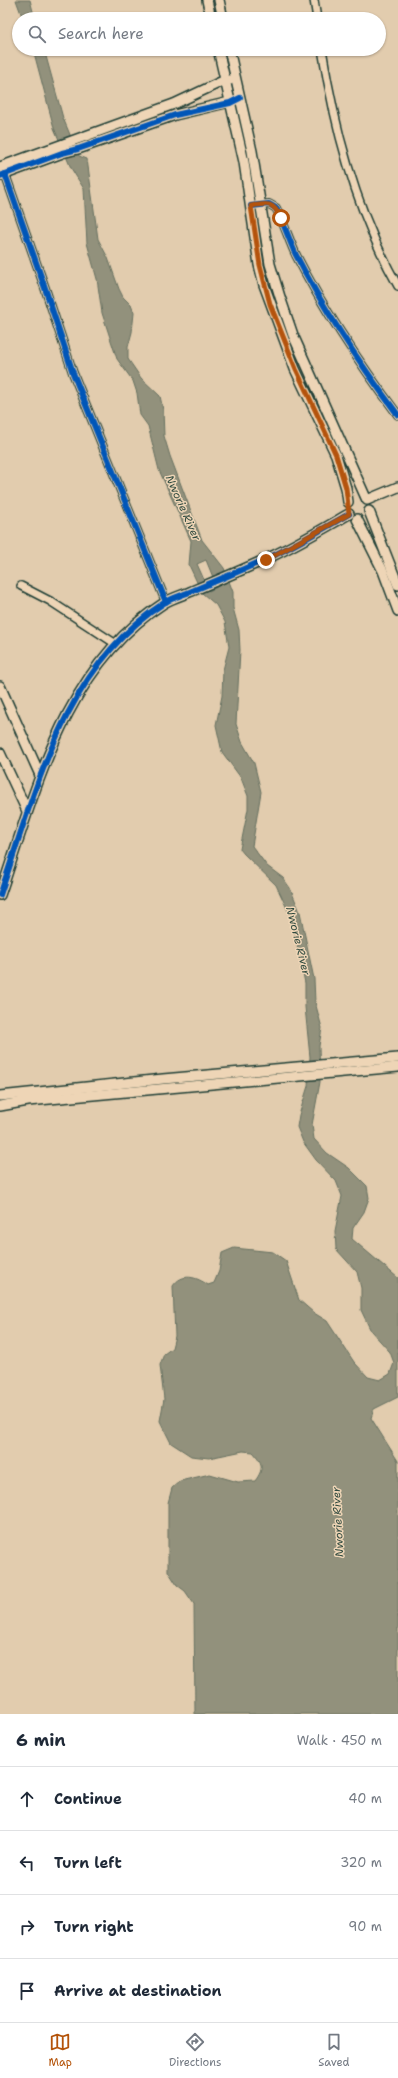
<!DOCTYPE html>
<html lang="en">
<head>
<meta charset="utf-8">
<style>
  :root { --surface:#fff; --page:#f6f6f7; --text:#1f2937; --muted:#747a83; --line:#e0e1e3; --accent:#b45309 }
  body { margin:0; font-family:"Shantell Sans",sans-serif; background:var(--page); color:var(--text) }
  .stop { position:absolute; width:12px; height:12px; margin:-9px; border:3px solid #b45309; border-radius:50%; background:#fff }
  .stop.end { background:#b45309; border-color:#fff; box-shadow:0 1px 4px #0008 }
  .list { margin:0; padding:0; list-style:none }
  h2 { display:flex; justify-content:space-between; align-items:center; height:52px; margin:0; padding:0 16px; font-size:17px }
  h2 small { font-size:13px; font-weight:400; color:var(--muted) }
  .list li { display:grid; grid-template-columns:26px 1fr auto; gap:12px; align-items:center; box-sizing:border-box; height:64px; padding:0 16px; border-top:1px solid var(--line) }
  .list b { display:block; font-size:15px; white-space:nowrap }
  .list em { font-size:13px; font-style:normal; color:var(--muted) }
  .icon { flex:none; width:22px; height:22px; fill:none; stroke:currentColor; stroke-width:2; stroke-linecap:round; stroke-linejoin:round }
  .map { position:relative; flex:none; width:398px; height:1714px; overflow:hidden }
  .search { position:absolute; background:var(--surface); box-shadow:0 1px 3px #0004; left:12px; right:12px; top:12px; height:44px; display:flex; align-items:center; gap:10px; box-sizing:border-box; padding:0 14px; border-radius:22px; color:var(--muted); font-size:15px }
  .sheet { height:308px; background:var(--surface) }
  nav { display:flex; justify-content:space-around; align-items:center; box-sizing:border-box; height:56px; border-top:1px solid var(--line); background:var(--surface); font-size:11px; color:var(--muted) }
  nav a { display:grid; justify-items:center; gap:2px }
  nav .on { color:var(--accent) }
  .map>svg:first-child { display:block }
</style>
</head>
<body>
<div class="map">
<svg width="398" height="1714" viewBox="0 0 398 1714">
  <rect width="100%" height="100%" fill="#e2ccae"/>
  <filter id="ink" filterUnits="userSpaceOnUse"><feTurbulence type="fractalNoise" baseFrequency=".025" numOctaves="2"/><feDisplacementMap in="SourceGraphic" scale="8" xChannelSelector="R" yChannelSelector="G"/><feConvolveMatrix kernelMatrix="1 2 1 2 8 2 1 2 1" color-interpolation-filters="sRGB"/></filter>
  <g filter="url(#ink)">
    <g fill="#92917c" stroke="#646f5f" fill-rule="evenodd">
      <polygon points="16,0 30,0 35,19 23,19"/>
      <path d="M33 49H44L63 118 79 156 87 159 98 239 108 258 119 289 123 297 131 305 134 313 132 332 128 347V359L141 378 160 396 163 410 164 436 170 456 202 540 224 568 233 592V608L239 630 240 650 236 724 242 742 254 763 261 792 252 846 267 866 283 878 290 888 300 912 314 979 315 1002 322 1028 319 1046 320 1082 312 1125 314 1139 327 1153 349 1168 367 1186 369 1198 364 1212 353 1228 352 1239 398 1278V1397L374 1409 371 1418 398 1461V1714H195L194 1604 185 1591 177 1585 168 1571V1503L172 1488 180 1481 210 1474 238 1482 255 1481C264 1469 263 1463 253 1452L243 1451 209 1458 191 1456 171 1443 160 1421 164 1399 160 1365 164 1354 172 1348 175 1336 173 1286C182 1272 197 1277 208 1285L214 1283 219 1271 222 1253 234 1248 273 1252 286 1261 299 1300 314 1313 327 1321 354 1362 368 1377 380 1380 390 1374 394 1363 390 1352 371 1331 361 1310V1288L357 1272 336 1249 335 1231 342 1196 336 1181 316 1160 303 1142 297 1127 299 1115 308 1086 310 1057 305 1007V983L291 917 276 885 244 854 240 849 248 809V796L241 778 222 752 216 725 222 696 223 670 229 647 225 622 216 605 202 593 189 565 191 541 159 470 148 426 140 415 137 393 133 381 117 359 102 313 97 279 87 243 84 189 71 168 54 128ZM206 560 217 587 209 591 197 564Z"/>
    </g>
    <g fill="none" stroke-linecap="round" stroke-linejoin="round">
      <g stroke="#1f3d34" stroke-width="10">
        <g id="street">
          <polyline points="314,0 317,19"/>
          <path d="M322 49C335 131 357 214 398 286"/>
          <polyline points="5,174 45,288 73,373 166,602"/>
          <path d="M257 205 269 204 276 208C284 223 289 240 296 255 325 312 360 364 398 415"/>
          <polyline points="21,586 50,601 116,644"/>
        </g>
      </g>
      <g stroke="#1f3d34" stroke-width="12">
        <g id="secondary">
          <polyline points="207,0 211,19"/>
          <polyline points="219,0 223,19"/>
          <polyline points="218,49 244,162 259,265 264,285 295,369 336,455 346,488 348,502"/>
          <polyline points="229,49 252,151 270,264 280,297 293,335 366,498"/>
          <polyline points="0,167 174,104 225,80 230,80"/>
          <polyline points="0,176 62,153 78,149 175,115 234,101"/>
          <polyline points="367,500 398,487"/>
          <polyline points="369,511 398,585"/>
          <polyline points="357,519 383,571 398,611"/>
          <polyline points="0,686 40,775"/>
          <polyline points="0,753 27,811"/>
          <path d="M0 895C36 790 64 667 164 603 172 598 183 595 192 591 216 581 240 571 264 560 293 547 321 530 349 514"/>
          <polyline points="0,1096 163,1079 398,1058"/>
          <polyline points="0,1106 28,1101 398,1067"/>
        </g>
      </g>
      <use href="#street" stroke="#eed5b6" stroke-width="7"/>
      <use href="#secondary" stroke="#eed5b6" stroke-width="9"/>
      <g stroke="#eed5b6" stroke-width="8">
        <g id="cycleway">
          <polyline points="5,174 45,288 73,373 166,602"/>
          <polyline points="0,176 62,153 78,149 175,115 230,103 240,98"/>
          <path d="M251 206 269 204 276 208C284 223 289 240 296 255 325 312 360 364 398 415"/>
          <path d="M0 895C36 790 64 667 164 603 172 598 183 595 192 591 216 581 240 571 264 560 293 547 321 530 349 514"/>
        </g>
      </g>
      <use href="#cycleway" stroke="#0057b8" stroke-width="6"/>
    </g>
  </g>
  <g fill="none" stroke-linecap="round" stroke-linejoin="round" filter="url(#ink)">
    <path stroke="#b45309" stroke-width="5" d="M266 560 349 514 346 488 336 455 296 369 270 304 260 265 251 206C268 203 273 202 281 218"/>
  </g>
  <g text-anchor="middle" dominant-baseline="central" stroke-width="3" stroke-linejoin="round" paint-order="stroke">
    <g font-size="11" font-style="italic" fill="#304a3f" stroke="#eed5b6">
      <text transform="translate(183 508) rotate(66)">Nworie River</text>
      <text transform="translate(298 941) rotate(76)">Nworie River</text>
      <text transform="translate(338 1522) rotate(-93)">Nworie River</text>
    </g>
  </g>
</svg>
<div class="stop" style="left:281px;top:218px"></div>
<div class="stop end" style="left:266px;top:560px"></div>
<div class="search"><svg class="icon" aria-label="search" viewBox="0 0 24 24"><circle cx="10" cy="10" r="6"/><path d="M15 15l6 6"/></svg>Search here</div>
</div>
<section class="sheet">
<h2>6 min<small>Walk · 450 m</small></h2>
<ul class="list">
<li><svg class="icon" aria-label="ahead" viewBox="0 0 24 24"><path d="M12 20V5M6 11l6-6 6 6"/></svg><div><b>Continue</b></div><em>40 m</em></li>
<li><svg class="icon" aria-label="left" viewBox="0 0 24 24"><path d="M17 20v-9H6M10 6l-5 5 5 5"/></svg><div><b>Turn left</b></div><em>320 m</em></li>
<li><svg class="icon" aria-label="right" viewBox="0 0 24 24"><path d="M7 20v-9h11M14 6l5 5-5 5"/></svg><div><b>Turn right</b></div><em>90 m</em></li>
<li><svg class="icon" aria-label="arrive" viewBox="0 0 24 24"><path d="M6 21V4h12l-3 4 3 4H6"/></svg><div><b>Arrive at destination</b></div></li>
</ul>
</section>
<nav>
<a class="on"><svg class="icon" aria-label="map" viewBox="0 0 24 24"><path d="M3 6l6-2 6 2 6-2v14l-6 2-6-2-6 2zM9 4v14M15 6v14"/></svg>Map</a>
<a><svg class="icon" aria-label="directions" viewBox="0 0 24 24"><path d="M12 3l9 9-9 9-9-9zM9 14v-3h6M13 9l2 2-2 2"/></svg>Directions</a>
<a><svg class="icon" aria-label="saved" viewBox="0 0 24 24"><path d="M7 4h10v16l-5-4-5 4z"/></svg>Saved</a>
</nav>
</body>
</html>
